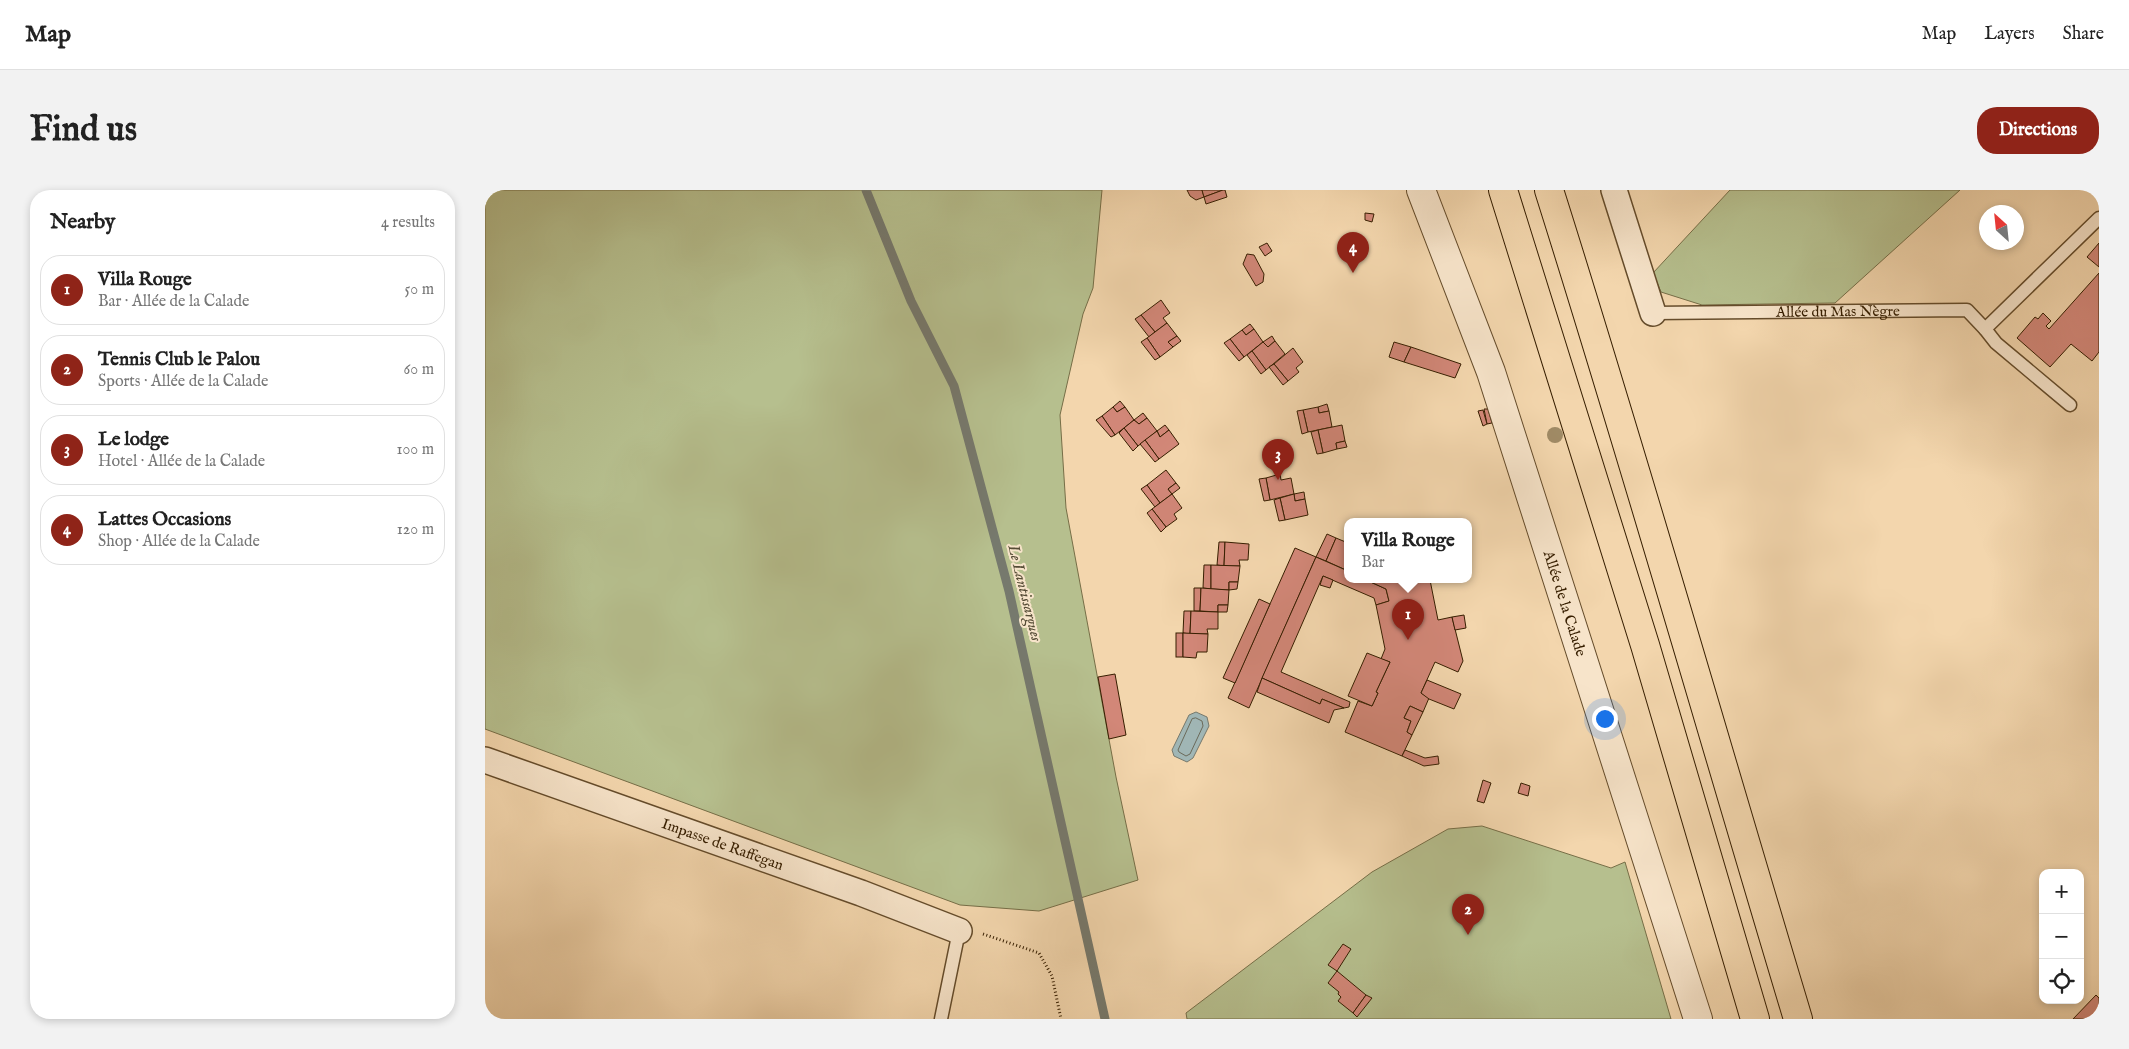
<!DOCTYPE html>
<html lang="en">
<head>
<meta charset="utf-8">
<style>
  :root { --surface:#fff; --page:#f2f2f2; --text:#222; --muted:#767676; --line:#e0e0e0; --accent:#8f2418 }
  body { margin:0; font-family:"IM FELL English",serif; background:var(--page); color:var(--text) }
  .controls { position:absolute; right:15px; bottom:15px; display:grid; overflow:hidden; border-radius:10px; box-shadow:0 2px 8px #0003 }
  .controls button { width:45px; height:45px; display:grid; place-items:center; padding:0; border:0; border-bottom:1px solid var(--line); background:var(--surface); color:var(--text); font:25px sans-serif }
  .compass { position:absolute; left:1494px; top:15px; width:45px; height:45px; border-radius:50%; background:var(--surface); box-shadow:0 2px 8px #0003; rotate:333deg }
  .you { position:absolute; left:1119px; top:528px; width:18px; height:18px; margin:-12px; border:4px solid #fff; border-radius:50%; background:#1a73e8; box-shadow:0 0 0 8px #1a73e833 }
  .badge { display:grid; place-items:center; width:32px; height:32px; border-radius:50%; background:var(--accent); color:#fff; font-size:16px; font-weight:700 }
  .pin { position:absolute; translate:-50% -41px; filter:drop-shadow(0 1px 2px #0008) }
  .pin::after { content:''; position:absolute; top:26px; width:18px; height:15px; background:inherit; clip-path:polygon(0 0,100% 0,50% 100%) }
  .popup { position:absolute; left:859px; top:328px; width:128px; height:65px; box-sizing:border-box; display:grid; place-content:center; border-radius:10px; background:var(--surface); filter:drop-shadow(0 1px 4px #0005); font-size:16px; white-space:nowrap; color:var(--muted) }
  .popup b { font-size:19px; color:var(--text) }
  .popup::after { content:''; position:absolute; left:50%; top:100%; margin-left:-10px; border:10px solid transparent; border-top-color:var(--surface) }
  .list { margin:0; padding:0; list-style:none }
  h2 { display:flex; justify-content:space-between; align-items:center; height:65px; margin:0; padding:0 20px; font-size:21px }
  h2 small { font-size:16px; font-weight:400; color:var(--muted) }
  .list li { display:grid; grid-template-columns:32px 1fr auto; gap:15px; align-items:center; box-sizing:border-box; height:70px; margin:0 10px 10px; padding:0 10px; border:1px solid var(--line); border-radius:20px }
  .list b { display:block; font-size:19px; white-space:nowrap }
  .list p { margin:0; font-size:16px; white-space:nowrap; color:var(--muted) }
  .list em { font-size:16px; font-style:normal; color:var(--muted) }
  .icon { flex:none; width:28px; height:28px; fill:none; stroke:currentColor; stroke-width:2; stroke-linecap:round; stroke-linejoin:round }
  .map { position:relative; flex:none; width:1614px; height:829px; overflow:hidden; border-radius:20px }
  header { display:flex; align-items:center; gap:30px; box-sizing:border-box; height:70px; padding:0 25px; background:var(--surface); border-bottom:1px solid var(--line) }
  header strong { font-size:24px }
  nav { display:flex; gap:28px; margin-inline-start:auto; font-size:18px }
  .intro { display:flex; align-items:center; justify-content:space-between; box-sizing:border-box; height:120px; padding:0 30px }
  h1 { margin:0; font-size:35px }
  .button { padding:12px 22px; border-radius:20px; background:var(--accent); color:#fff; font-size:18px; font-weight:700 }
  main { display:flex; gap:30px; padding:0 30px }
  aside { flex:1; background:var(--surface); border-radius:20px; box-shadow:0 2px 8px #0003 }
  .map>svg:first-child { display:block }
</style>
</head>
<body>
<header>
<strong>Map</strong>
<nav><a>Map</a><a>Layers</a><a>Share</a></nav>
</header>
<div class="intro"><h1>Find us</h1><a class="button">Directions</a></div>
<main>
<aside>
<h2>Nearby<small>4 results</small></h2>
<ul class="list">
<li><span class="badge">1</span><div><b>Villa Rouge</b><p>Bar · Allée de la Calade</p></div><em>50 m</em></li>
<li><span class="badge">2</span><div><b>Tennis Club le Palou</b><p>Sports · Allée de la Calade</p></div><em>60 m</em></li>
<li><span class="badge">3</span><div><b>Le lodge</b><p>Hotel · Allée de la Calade</p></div><em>100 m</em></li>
<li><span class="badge">4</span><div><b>Lattes Occasions</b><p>Shop · Allée de la Calade</p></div><em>120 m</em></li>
</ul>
</aside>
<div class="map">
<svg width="1614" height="829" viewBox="0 0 1614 829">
  <rect width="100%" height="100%" fill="#f3d6ad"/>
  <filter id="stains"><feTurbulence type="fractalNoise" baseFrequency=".004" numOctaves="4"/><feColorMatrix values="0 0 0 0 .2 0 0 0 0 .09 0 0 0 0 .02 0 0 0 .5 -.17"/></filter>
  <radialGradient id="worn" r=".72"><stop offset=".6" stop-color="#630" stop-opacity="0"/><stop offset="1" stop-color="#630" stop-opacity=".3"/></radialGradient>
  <g fill="#b6bf8e" stroke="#766e47">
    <polygon points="0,0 617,0 608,98 598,124 575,225 581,318 631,587 653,690 554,721 475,715 0,539"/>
    <polygon points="1245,0 1475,0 1350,113 1217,115 1176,102 1168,83"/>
    <polygon points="997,636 1126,678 1140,672 1186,829 702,829 701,823 887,682 963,639"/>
  </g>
  <polygon fill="#a0b6b5" stroke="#76796d" points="711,522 722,527 724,536 708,568 702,572 689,566 687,560 704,525"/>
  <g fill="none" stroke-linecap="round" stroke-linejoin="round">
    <polygon stroke="#6b6a5a" stroke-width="1" points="711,528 717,531 718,536 705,564 701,566 694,562 693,560 707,529"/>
    <polyline stroke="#76796d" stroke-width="9" points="381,0 426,111 469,196 524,401 620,829"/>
  </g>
  <g fill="#d28778" stroke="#361e00">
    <polygon points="702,0 717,0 719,7 711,10 705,6"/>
    <polygon points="717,0 738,0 719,7"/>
    <polygon points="738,0 740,0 742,7 721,14 719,7"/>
    <polygon points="880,23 889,24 887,32 880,30"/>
    <polygon points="782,53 787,61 780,66 774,57"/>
    <polygon points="1614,53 1614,77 1602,67"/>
    <polygon points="762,64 769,65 779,84 778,92 771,96 758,74"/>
    <polygon points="1614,83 1614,162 1607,171 1586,154 1565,177 1532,148 1550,127 1553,129 1558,123 1566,131 1561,136 1564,139"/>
    <polygon points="676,110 685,123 678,128 682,133 670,142 656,125"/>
    <polygon points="656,125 670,142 664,147 650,129"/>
    <polygon points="682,133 692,146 683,152 688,157 675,167 662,148"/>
    <polygon points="765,134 769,139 761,145 757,140"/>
    <polygon points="769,139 778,152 759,167 745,149 757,140 761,145"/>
    <polygon points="692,146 696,151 688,157 683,152"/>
    <polygon points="787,146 790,151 783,157 778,152"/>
    <polygon points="662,148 675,167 670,170 656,152"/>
    <polygon points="745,149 759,167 754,171 739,153"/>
    <polygon points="790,151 800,164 781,180 767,161 778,152 783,157"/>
    <polygon points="909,152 926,157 919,172 904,167"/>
    <polygon points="926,157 976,174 970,188 919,172"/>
    <polygon points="808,158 818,172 811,178 814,182 803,191 789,174"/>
    <polygon points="767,161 781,180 776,184 762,165"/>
    <polygon points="789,174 803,191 798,195 784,177"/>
    <polygon points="635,211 640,217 632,222 628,217"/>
    <polygon points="842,214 844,221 834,223 833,217"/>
    <polygon points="628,217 632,222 640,217 649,230 630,245 617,226"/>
    <polygon points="833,217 834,223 844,221 847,237 823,242 818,220"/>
    <polygon points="999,219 1003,219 1007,233 1002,234"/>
    <polygon points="818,220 823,242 817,244 812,221"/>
    <polygon points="998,220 1002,234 998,236 993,221"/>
    <polygon points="658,223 662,228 654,234 649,230"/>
    <polygon points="617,226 630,245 626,247 611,230"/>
    <polygon points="662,228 672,241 653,256 639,238 649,230 654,234"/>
    <polygon points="680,235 684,240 675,247 672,241"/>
    <polygon points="857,235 860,251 851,253 852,259 838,263 833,240"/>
    <polygon points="639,238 653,256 648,261 634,243"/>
    <polygon points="684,240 694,254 674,269 660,250 672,241 675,247"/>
    <polygon points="833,240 838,263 832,264 826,242"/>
    <polygon points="660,250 674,269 670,272 655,254"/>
    <polygon points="860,251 862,257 852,259 851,253"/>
    <polygon points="681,280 691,293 683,299 687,304 675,313 662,295"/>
    <polygon points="795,284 796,290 806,288 809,304 785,310 781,288"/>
    <polygon points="781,288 785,310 779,311 774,289"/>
    <polygon points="691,293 695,298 687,304 683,299"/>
    <polygon points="662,295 675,313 670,317 656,299"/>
    <polygon points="819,302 820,309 810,311 809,304"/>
    <polygon points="687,304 697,318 689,324 692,329 681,337 667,319"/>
    <polygon points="809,304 810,311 820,309 823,325 800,330 795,308"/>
    <polygon points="795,308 800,330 794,331 789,310"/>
    <polygon points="667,319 681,337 676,342 662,323"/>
    <polygon points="842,344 851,348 841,371 831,367"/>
    <polygon points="851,348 863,353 863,381 841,371"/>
    <polygon points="734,352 740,352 739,376 732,375"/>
    <polygon points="740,352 764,354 763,370 754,370 755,376 739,376"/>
    <polygon points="810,358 831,367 764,518 743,508"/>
    <polygon points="831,367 863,381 863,389 879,389 901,399 904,411 891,415 889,408 838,386 796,482 865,512 864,517 859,518 837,509 835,514 777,488"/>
    <polygon points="719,375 726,375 726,399 718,398"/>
    <polygon points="726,375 755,376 753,392 744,392 744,400 726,399"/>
    <polygon points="838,386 848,390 845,398 835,395"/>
    <polygon points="879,389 945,390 953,430 967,427 978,471 973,482 950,472 936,503 944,508 938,522 925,516 919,528 926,531 922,542 927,545 917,566 860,542 873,511 887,516 893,503 891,502 905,472 896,469 900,459 891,415 904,411 901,399"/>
    <polygon points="744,392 753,392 752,399 744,400"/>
    <polygon points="709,398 716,398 715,421 709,421"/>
    <polygon points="716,398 744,400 743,415 733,415 733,422 715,421"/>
    <polygon points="774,409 785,414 750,493 738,488"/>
    <polygon points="733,415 743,415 742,422 733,422"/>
    <polygon points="699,421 706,421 705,444 698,443"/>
    <polygon points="706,421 733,422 733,439 722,439 723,444 705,444"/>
    <polygon points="979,425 981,438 970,440 967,427"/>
    <rect x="691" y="443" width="7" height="24"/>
    <polygon points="698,443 723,444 722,462 712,462 711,468 698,467"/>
    <polygon points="882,463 905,472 891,502 893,503 887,516 863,506"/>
    <polygon points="630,484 641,545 624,549 613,487"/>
    <polygon points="777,488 835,514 837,509 859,518 849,520 844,533 772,502"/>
    <polygon points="942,490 976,504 969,519 944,509 936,503"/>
    <polygon points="925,516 938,522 927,545 922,542 926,531 919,528"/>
    <polygon points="920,560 940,568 953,566 954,574 939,576 917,566"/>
    <polygon points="998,590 1006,593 999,613 992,611"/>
    <polygon points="1036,593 1045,596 1043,606 1033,603"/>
    <polygon points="858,754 866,759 852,781 843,775"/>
    <polygon points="852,781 881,805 868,823 853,811 856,807 853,804 854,802 843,793"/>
    <polygon points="881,805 887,808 872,827 868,823"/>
    <polygon points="1611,805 1614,808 1614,829 1588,829"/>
  </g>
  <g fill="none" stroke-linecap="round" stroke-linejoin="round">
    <g stroke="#654c2b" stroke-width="15">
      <g id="service">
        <path id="s1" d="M1168 123 1482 120 1500 139 1614 28"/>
        <polyline points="1500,139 1511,153 1585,215"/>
        <polyline points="456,829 474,741"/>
      </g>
    </g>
    <g stroke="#654c2b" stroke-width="28">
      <g id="minor">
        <polyline points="1129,0 1168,123"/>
        <path id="s2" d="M0 570 376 703 474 741"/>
      </g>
    </g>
    <g stroke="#654c2b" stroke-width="30">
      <g id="tertiary">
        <path id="s3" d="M936 0 1006 182 1213 829"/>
      </g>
    </g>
    <g stroke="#361e00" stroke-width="30">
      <g id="primary">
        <polyline points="1018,0 1160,455 1270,829"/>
        <path d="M1064 0C1151 275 1230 553 1313 829"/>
      </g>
    </g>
    <polyline stroke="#361e00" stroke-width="3" stroke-dasharray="1 2.5" stroke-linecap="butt" points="498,744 554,763 567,786 576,829"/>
    <use href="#service" stroke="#f7e4ca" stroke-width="12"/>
    <use href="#minor" stroke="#f7e4ca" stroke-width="25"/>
    <use href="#tertiary" stroke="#f7e4ca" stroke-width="28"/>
    <use href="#primary" stroke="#f3d6ad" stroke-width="28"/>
  </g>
  <circle fill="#a08b66" cx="1070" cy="245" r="8"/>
  <g text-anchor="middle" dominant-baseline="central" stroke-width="4" stroke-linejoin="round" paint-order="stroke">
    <g font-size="15" fill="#361e00" stroke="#f7e4ca">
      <text stroke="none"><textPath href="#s1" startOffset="185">Allée du Mas Nègre</textPath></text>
      <text stroke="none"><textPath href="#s3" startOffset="438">Allée de la Calade</textPath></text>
      <text stroke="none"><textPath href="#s2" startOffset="252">Impasse de Raffegan</textPath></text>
    </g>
    <g font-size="16" font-style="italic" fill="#564c36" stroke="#f7e4ca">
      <text transform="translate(539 403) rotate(76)">Le Lantissargues</text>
    </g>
  </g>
  <rect width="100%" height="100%" filter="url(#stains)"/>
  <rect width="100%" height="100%" fill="url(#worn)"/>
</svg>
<div class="controls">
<button>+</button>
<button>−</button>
<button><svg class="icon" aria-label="locate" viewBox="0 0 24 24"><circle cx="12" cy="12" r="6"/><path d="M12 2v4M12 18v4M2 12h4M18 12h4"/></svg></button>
</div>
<svg class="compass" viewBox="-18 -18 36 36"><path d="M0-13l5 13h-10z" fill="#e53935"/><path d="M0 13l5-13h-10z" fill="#767676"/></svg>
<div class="you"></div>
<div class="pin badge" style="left:923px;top:450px">1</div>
<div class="popup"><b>Villa Rouge</b>Bar</div>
<div class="pin badge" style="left:983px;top:745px">2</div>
<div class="pin badge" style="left:793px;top:290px">3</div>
<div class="pin badge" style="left:868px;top:83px">4</div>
</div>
</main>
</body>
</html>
